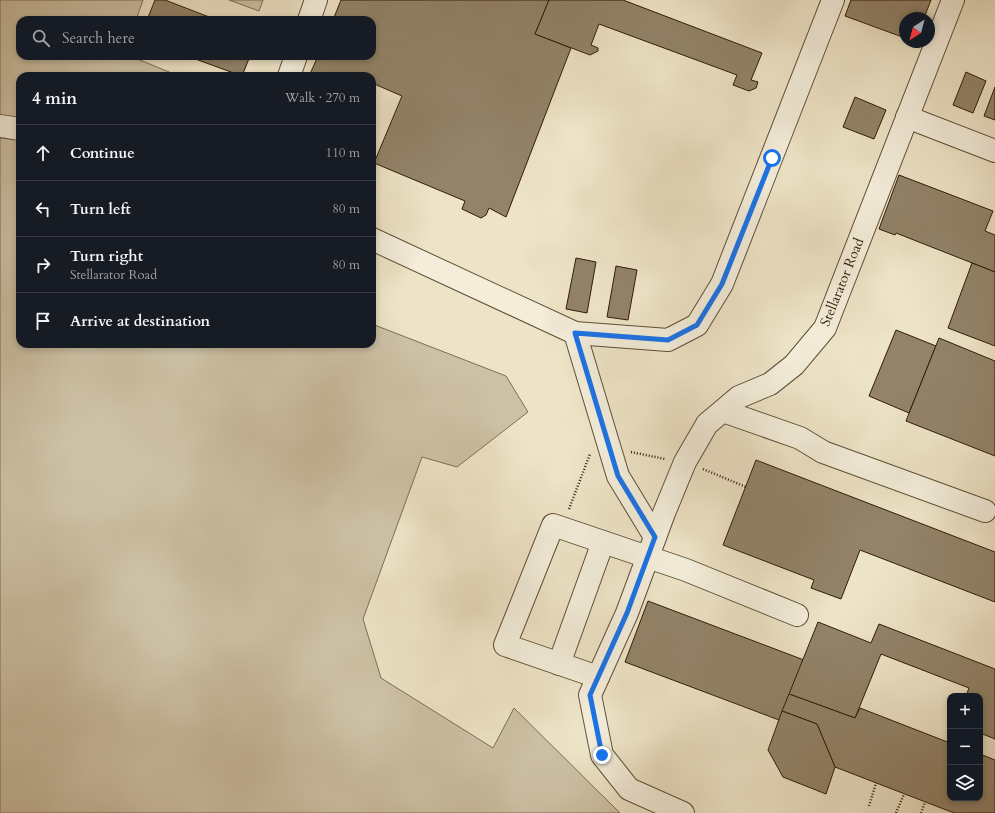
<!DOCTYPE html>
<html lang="en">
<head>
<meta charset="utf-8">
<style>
  :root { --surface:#171b24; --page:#20242c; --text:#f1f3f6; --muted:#9ea1a6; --line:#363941 }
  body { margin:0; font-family:Cardo,serif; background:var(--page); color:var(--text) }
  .controls { position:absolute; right:12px; bottom:12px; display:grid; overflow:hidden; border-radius:8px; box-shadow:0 2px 6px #0003 }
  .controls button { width:36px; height:36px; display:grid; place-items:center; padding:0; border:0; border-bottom:1px solid var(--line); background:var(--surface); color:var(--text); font:20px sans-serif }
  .compass { position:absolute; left:899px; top:12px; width:36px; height:36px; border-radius:50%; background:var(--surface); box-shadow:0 2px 6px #0003; rotate:216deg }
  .stop { position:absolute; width:12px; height:12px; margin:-9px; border:3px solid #1a73e8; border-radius:50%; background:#fff }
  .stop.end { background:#1a73e8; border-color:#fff; box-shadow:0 1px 4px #0008 }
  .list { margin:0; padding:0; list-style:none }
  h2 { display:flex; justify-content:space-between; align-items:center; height:52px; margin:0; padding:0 16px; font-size:17px }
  h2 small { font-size:13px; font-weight:400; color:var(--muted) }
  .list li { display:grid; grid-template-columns:26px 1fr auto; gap:12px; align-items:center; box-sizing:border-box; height:56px; padding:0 16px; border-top:1px solid var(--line) }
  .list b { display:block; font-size:15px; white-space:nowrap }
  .list p { margin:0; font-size:13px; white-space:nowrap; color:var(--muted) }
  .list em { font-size:13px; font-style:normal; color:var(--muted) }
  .icon { flex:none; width:22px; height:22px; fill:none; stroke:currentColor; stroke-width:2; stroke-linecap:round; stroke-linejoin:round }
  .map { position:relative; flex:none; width:995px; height:813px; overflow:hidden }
  .search { position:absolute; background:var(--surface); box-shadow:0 2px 6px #0003; left:16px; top:16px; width:360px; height:44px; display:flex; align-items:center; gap:10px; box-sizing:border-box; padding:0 14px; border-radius:12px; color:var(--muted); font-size:15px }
  .panel { position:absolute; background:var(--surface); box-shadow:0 2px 6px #0003; left:16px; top:72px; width:360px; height:276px; border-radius:12px }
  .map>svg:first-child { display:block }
</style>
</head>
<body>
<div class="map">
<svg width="995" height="813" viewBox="0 0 995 813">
  <rect width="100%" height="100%" fill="#ede3c6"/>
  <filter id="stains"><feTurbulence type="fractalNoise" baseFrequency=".005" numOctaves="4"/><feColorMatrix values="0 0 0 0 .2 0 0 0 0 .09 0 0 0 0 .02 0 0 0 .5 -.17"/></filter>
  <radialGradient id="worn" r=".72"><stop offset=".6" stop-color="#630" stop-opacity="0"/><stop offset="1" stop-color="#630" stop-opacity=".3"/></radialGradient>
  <g fill="#cdc1a5" stroke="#7e6e54">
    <polygon points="0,0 143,0 136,20 20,20 20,56 130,56 179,76 20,76 20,344 372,344 372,324 506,376 528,412 457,467 422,457 363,619 381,678 493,748 514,708 620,813 0,813"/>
    <polygon points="229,0 263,0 259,11"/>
  </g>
  <g fill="#928369" stroke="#301c04">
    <polygon points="155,0 165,0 217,20 147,20"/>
    <polygon points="341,0 549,0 535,34 571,48 506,217 489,208 486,215 481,218 462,209 465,201 374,163 402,96 372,83 372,76 354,76 347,73 346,76 314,76 310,74 318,56 372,56 372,20 333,20"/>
    <polygon points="549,0 623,0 762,53 751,80 758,82 756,88 749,91 733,85 737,75 599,24 591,45 598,48 598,51 590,55 535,34"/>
    <polygon points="851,0 931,0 924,18 905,18 905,38 845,16"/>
    <polygon points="187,56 250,56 242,76"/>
    <polygon points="966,72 986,81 973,113 953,105"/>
    <polygon points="995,87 995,120 984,116"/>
    <polygon points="855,97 886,110 874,139 843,127"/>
    <polygon points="899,175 993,211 985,231 995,235 995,272 896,233 895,235 879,229"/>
    <polygon points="576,258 596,262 587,313 566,309"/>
    <polygon points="972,263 995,272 995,346 948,328"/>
    <polygon points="616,266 637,270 628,320 607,317"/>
    <polygon points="896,330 936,346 909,413 869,396"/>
    <polygon points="939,338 995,361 995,456 906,421"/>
    <polygon points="756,460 995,552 995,602 860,550 841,599 811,588 814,580 723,545"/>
    <polygon points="648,601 804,660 779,720 625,662"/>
    <polygon points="818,622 871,643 879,624 995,669 995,739 980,733 980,696 966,696 969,688 881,654 855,718 789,694"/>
    <polygon points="789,694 855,718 860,708 950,743 950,798 980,798 980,754 995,760 995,813 954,813 835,767 817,724 782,711"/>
    <polygon points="782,711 817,724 835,767 826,794 783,777 768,750"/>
  </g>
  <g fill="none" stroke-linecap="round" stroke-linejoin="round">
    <g stroke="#5f4e34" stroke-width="24">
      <g id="minor">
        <polyline points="309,20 316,0"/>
        <polyline points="289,76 296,56"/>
        <polyline points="907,117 995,151"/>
        <polyline points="0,126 20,129"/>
        <polyline points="372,239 575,333 668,340 697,325 722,284 833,0"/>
        <polyline points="575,333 618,476 655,537"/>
        <polyline points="723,411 800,438 823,452 985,511"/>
        <polyline points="559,664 603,542"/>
        <polyline points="598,677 505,645 553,525 686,570 797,615"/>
        <polyline points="683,813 629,789 602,755 590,695 627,613 664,513 685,462 707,424 739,397 770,384 794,365 825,328 953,0"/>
      </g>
    </g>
    <g stroke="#301c04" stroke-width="2.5" stroke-dasharray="1 2" stroke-linecap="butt">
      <polyline points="631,452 665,459"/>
      <polyline points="703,469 746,487"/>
      <polyline points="569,509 590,454"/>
      <polyline points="869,806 876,783"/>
      <polyline points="896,813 904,794"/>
      <polyline points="921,813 925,802"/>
    </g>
    <use href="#minor" stroke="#f3edda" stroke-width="22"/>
  </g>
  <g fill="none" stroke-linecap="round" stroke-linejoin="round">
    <polyline stroke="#1a73e8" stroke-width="5" points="602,755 590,695 627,613 655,537 618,476 575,333 668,340 697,325 722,284 772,158"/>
  </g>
  <g text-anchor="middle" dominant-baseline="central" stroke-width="3" stroke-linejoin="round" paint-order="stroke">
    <g font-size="14" fill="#301c04" stroke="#f3edda">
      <text transform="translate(842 282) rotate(-68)">Stellarator Road</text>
    </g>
  </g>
  <rect width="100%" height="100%" filter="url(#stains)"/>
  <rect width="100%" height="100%" fill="url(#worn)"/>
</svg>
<div class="controls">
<button>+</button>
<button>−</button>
<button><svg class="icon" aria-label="layers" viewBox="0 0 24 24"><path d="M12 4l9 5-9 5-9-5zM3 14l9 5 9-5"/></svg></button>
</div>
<svg class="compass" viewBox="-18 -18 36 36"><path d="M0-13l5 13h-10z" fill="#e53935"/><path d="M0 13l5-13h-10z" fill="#9ea1a6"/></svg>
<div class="stop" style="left:772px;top:158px"></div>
<div class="stop end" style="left:602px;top:755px"></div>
<div class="search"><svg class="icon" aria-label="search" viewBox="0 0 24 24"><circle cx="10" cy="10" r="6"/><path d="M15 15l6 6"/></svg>Search here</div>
<section class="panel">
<h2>4 min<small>Walk · 270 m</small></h2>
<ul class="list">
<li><svg class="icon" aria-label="ahead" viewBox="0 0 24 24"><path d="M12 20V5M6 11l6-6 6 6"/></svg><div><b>Continue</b></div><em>110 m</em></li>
<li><svg class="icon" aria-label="left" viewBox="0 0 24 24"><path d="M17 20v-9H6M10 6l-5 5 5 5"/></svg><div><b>Turn left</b></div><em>80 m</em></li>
<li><svg class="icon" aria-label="right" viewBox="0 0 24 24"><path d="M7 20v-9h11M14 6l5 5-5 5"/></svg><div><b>Turn right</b><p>Stellarator Road</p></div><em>80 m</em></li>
<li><svg class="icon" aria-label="arrive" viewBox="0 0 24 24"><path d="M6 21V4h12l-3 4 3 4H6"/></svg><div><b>Arrive at destination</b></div></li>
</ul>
</section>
</div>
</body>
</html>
